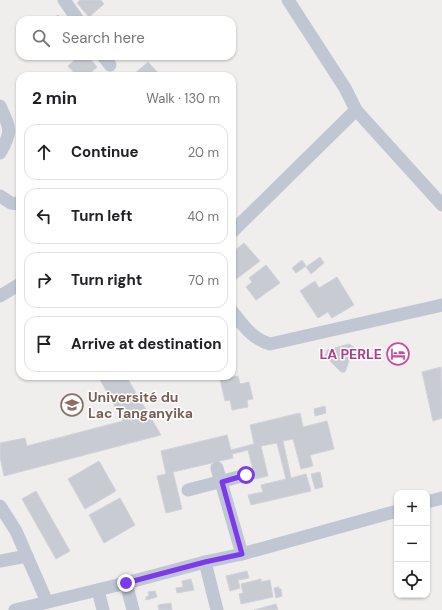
<!DOCTYPE html>
<html lang="en">
<head>
<meta charset="utf-8">
<style>
  :root { --surface:#fff; --page:#f6f6f6; --text:#202124; --muted:#757577; --line:#e0e0e0 }
  body { margin:0; font-family:"DM Sans",sans-serif; background:var(--page); color:var(--text) }
  .controls { position:absolute; right:12px; bottom:12px; display:grid; overflow:hidden; border-radius:8px; box-shadow:0 1px 3px #0004 }
  .controls button { width:36px; height:36px; display:grid; place-items:center; padding:0; border:0; border-bottom:1px solid var(--line); background:var(--surface); color:var(--text); font:20px sans-serif }
  .stop { position:absolute; width:12px; height:12px; margin:-9px; border:3px solid #7c3aed; border-radius:50%; background:#fff }
  .stop.end { background:#7c3aed; border-color:#fff; box-shadow:0 1px 4px #0008 }
  .list { margin:0; padding:0; list-style:none }
  h2 { display:flex; justify-content:space-between; align-items:center; height:52px; margin:0; padding:0 16px; font-size:17px }
  h2 small { font-size:13px; font-weight:400; color:var(--muted) }
  .list li { display:grid; grid-template-columns:26px 1fr auto; gap:12px; align-items:center; box-sizing:border-box; height:56px; margin:0 8px 8px; padding:0 8px; border:1px solid var(--line); border-radius:12px }
  .list b { display:block; font-size:15px; white-space:nowrap }
  .list em { font-size:13px; font-style:normal; color:var(--muted) }
  .icon { flex:none; width:22px; height:22px; fill:none; stroke:currentColor; stroke-width:2; stroke-linecap:round; stroke-linejoin:round }
  .map { position:relative; flex:none; width:442px; height:610px; overflow:hidden }
  .search { position:absolute; background:var(--surface); box-shadow:0 1px 3px #0004; left:16px; top:16px; width:220px; height:44px; display:flex; align-items:center; gap:10px; box-sizing:border-box; padding:0 14px; border-radius:12px; color:var(--muted); font-size:15px }
  .panel { position:absolute; background:var(--surface); box-shadow:0 1px 3px #0004; left:16px; top:72px; width:220px; height:308px; border-radius:12px }
  .map>svg:first-child { display:block }
</style>
</head>
<body>
<div class="map">
<svg width="442" height="610" viewBox="0 0 442 610">
  <rect width="100%" height="100%" fill="#f0eded"/>
  <g fill="#c9cbd3" stroke="#d1d2d9">
    <polygon points="80,0 101,0 104,4 89,17 77,3"/>
    <polygon points="58,15 62,20 51,20"/>
    <polygon points="79,56 88,56 97,67 87,76 77,76 68,66"/>
    <polygon points="148,62 161,76 132,76"/>
    <polygon points="244,243 260,261 235,280 232,276 232,256 235,254 233,252"/>
    <polygon points="320,257 324,263 311,274 306,267"/>
    <polygon points="302,260 306,266 296,273 292,268"/>
    <polygon points="266,265 280,283 256,300 246,287 252,282 249,278"/>
    <polygon points="337,277 354,305 332,318 328,312 318,318 300,291 315,281 319,288"/>
    <polygon points="349,344 354,347 345,372 341,372 325,356 327,350"/>
    <polygon points="441,367 442,418 433,421 422,372"/>
    <polygon points="98,376 126,376 161,435 4,476 0,457 0,443 25,438 27,446 123,421"/>
    <polygon points="238,376 240,384 249,382 253,399 247,400 248,407 232,410 230,400 225,401 220,379"/>
    <polygon points="325,406 326,413 315,416 314,409"/>
    <polygon points="300,413 303,427 327,421 334,449 310,455 313,466 301,469 293,439 283,441 291,478 306,474 311,491 251,505 248,495 263,492 261,485 286,479 277,443 261,446 268,476 255,479 248,450 232,454 233,458 173,472 182,509 166,513 157,476 166,474 161,451 227,435 231,450 254,444 250,425"/>
    <polygon points="99,461 116,491 85,509 68,479"/>
    <polygon points="320,472 323,487 315,489 311,474"/>
    <polygon points="36,491 70,551 56,559 22,499"/>
    <polygon points="120,498 135,525 104,543 89,515"/>
    <polygon points="247,571 249,578 238,580 240,588 230,591 226,576"/>
    <polygon points="191,579 194,590 177,593 176,588 183,587 182,581"/>
    <polygon points="261,579 261,582 270,580 273,597 241,604 239,594 243,593 241,584"/>
    <polygon points="279,587 279,589 281,589 282,596 276,598 274,588"/>
    <polygon points="155,591 157,597 146,600 146,597 149,596 148,592"/>
    <polygon points="171,603 172,610 159,610 158,605"/>
    <polygon points="276,604 278,610 254,610"/>
  </g>
  <g fill="none" stroke-linecap="round" stroke-linejoin="round">
    <g stroke="#c0c7d3" stroke-width="13">
      <polyline points="64,0 78,20"/>
      <polyline points="288,0 345,88 356,110 442,205"/>
      <polyline points="103,56 110,65"/>
      <path d="M0 106C10 128 13 131 0 153"/>
      <polyline points="0,196 11,203 20,204"/>
      <polyline points="232,232 356,110"/>
      <polyline points="0,296 20,284"/>
      <path d="M232 311C243 325 252 339 270 344L442 305"/>
      <polyline points="217,468 242,554"/>
      <polyline points="188,490 246,475"/>
      <polyline points="427,502 442,498"/>
      <polyline points="0,506 16,531 47,602"/>
      <polyline points="0,561 27,556"/>
      <polyline points="205,562 217,610"/>
      <polyline points="126,583 133,610"/>
      <polyline points="98,590 103,610"/>
      <polyline points="15,610 126,583 205,562 242,554 397,511"/>
    </g>
  </g>
  <g fill="none" stroke-linecap="round" stroke-linejoin="round">
    <polyline stroke="#7c3aed" stroke-width="5" points="126,583 205,562 242,554 222,482 246,475"/>
  </g>
  <defs>
    <g id="hotel-ring" transform="scale(1.15)"><circle r="9.5" fill="#fff" stroke="#d1479c" stroke-width="1.5"/><path d="M-6-4.5h1.5V1H6V5H4.5V3h-9V5H-6ZM-4 0a1.8 1.8 0 1 1 3.6 0ZM.5 0V-2.5h3Q6-2.5 6 0Z" fill="#d1479c"/></g>
    <g id="university-ring" transform="scale(1.15)"><circle r="9.5" fill="#fff" stroke="#8d6e63" stroke-width="1.5"/><path d="M0-5L7-2L0 1L-7-2ZM-4 1L0 2.5L4 1V4Q0 6-4 4Z" fill="#8d6e63"/></g>
  </defs>
  <g fill-rule="evenodd">
    <use href="#hotel-ring" x="398" y="354"/>
    <use href="#university-ring" x="72" y="405"/>
  </g>
  <g text-anchor="middle" dominant-baseline="central" stroke-width="3" stroke-linejoin="round" paint-order="stroke">
    <g font-size="14" font-weight="bold" fill="#b23c85" stroke="#fff" text-anchor="end">
      <text x="382" y="354">LA PERLE</text>
    </g>
    <g font-size="14" font-weight="bold" fill="#785e54" stroke="#fff" text-anchor="start">
      <text x="88" y="397">Université du<tspan x="88" dy="16">Lac Tanganyika</tspan></text>
    </g>
  </g>
</svg>
<div class="controls">
<button>+</button>
<button>−</button>
<button><svg class="icon" aria-label="locate" viewBox="0 0 24 24"><circle cx="12" cy="12" r="6"/><path d="M12 2v4M12 18v4M2 12h4M18 12h4"/></svg></button>
</div>
<div class="stop" style="left:246px;top:475px"></div>
<div class="stop end" style="left:126px;top:583px"></div>
<div class="search"><svg class="icon" aria-label="search" viewBox="0 0 24 24"><circle cx="10" cy="10" r="6"/><path d="M15 15l6 6"/></svg>Search here</div>
<section class="panel">
<h2>2 min<small>Walk · 130 m</small></h2>
<ul class="list">
<li><svg class="icon" aria-label="ahead" viewBox="0 0 24 24"><path d="M12 20V5M6 11l6-6 6 6"/></svg><div><b>Continue</b></div><em>20 m</em></li>
<li><svg class="icon" aria-label="left" viewBox="0 0 24 24"><path d="M17 20v-9H6M10 6l-5 5 5 5"/></svg><div><b>Turn left</b></div><em>40 m</em></li>
<li><svg class="icon" aria-label="right" viewBox="0 0 24 24"><path d="M7 20v-9h11M14 6l5 5-5 5"/></svg><div><b>Turn right</b></div><em>70 m</em></li>
<li><svg class="icon" aria-label="arrive" viewBox="0 0 24 24"><path d="M6 21V4h12l-3 4 3 4H6"/></svg><div><b>Arrive at destination</b></div></li>
</ul>
</section>
</div>
</body>
</html>
